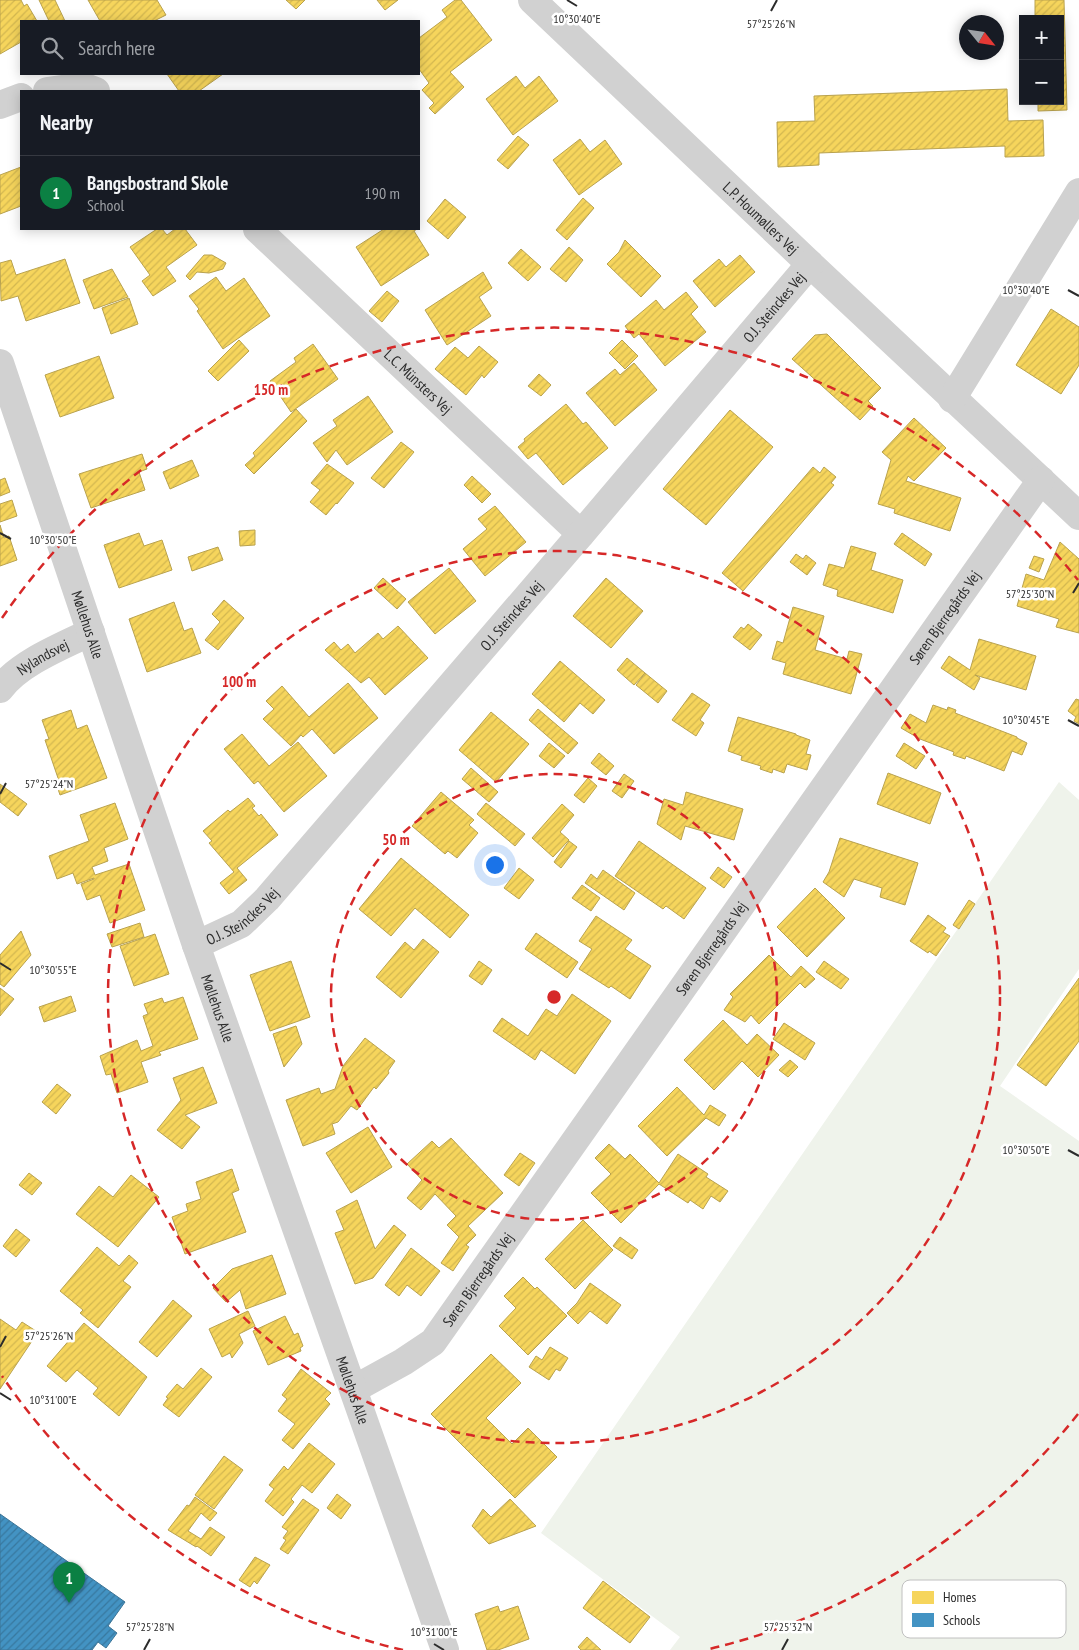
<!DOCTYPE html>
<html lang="en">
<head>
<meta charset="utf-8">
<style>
  :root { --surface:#171b24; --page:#242831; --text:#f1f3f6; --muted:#9ea1a6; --line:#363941; --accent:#0b8043 }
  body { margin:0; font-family:"PT Sans Narrow",sans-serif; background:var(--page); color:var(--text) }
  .controls { position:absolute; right:15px; top:15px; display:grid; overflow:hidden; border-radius:0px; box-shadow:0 2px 12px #0003 }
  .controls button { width:45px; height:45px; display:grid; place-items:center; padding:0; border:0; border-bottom:1px solid var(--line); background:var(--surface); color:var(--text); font:25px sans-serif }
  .compass { position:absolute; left:959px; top:15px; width:45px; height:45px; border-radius:50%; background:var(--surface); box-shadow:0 2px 12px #0003; rotate:120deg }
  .you { position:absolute; left:494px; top:864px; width:18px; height:18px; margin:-12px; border:4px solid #fff; border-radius:50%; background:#1a73e8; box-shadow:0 0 0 8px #1a73e833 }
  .badge { display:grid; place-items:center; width:32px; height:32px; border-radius:50%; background:var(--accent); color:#fff; font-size:16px; font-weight:700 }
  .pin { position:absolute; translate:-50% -41px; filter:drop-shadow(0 1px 2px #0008) }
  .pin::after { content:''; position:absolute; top:26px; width:18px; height:15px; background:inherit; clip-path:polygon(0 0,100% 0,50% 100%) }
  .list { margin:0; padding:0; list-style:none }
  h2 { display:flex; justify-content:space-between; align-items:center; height:65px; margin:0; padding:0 20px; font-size:21px }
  h2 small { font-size:16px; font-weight:400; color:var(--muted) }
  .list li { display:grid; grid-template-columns:32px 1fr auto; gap:15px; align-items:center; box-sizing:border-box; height:75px; padding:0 20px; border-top:1px solid var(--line) }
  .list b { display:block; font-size:19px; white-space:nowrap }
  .list p { margin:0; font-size:16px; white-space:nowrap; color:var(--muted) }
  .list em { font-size:16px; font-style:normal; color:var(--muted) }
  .icon { flex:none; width:28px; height:28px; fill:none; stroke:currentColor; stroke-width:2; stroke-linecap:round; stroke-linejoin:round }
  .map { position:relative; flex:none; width:1079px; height:1650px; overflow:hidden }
  .search { position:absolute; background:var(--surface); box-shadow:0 2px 12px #0003; left:20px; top:20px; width:400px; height:55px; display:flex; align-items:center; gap:12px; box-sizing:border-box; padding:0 18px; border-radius:0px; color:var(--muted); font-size:19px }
  .panel { position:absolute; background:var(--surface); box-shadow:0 2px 12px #0003; left:20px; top:90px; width:400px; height:140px; border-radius:0px }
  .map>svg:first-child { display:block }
</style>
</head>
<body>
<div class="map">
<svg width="1079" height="1650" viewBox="0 0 1079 1650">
  <defs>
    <pattern id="homes-hatch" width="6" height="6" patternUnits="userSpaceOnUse" patternTransform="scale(1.25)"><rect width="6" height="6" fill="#f6d55c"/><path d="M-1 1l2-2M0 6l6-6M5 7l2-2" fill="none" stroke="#d3b750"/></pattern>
    <pattern id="schools-hatch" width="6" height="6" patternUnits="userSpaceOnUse" patternTransform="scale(1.25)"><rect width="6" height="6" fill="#4393c3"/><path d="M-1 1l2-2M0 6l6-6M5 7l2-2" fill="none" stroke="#38789f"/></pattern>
  </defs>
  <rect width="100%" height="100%" fill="#fff"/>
  <polygon fill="#eff3eb" points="1059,782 1079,800 1079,969 1000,1086 1079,1141 1079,1650 670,1650 680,1637 541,1533"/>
  <g fill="url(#homes-hatch)" stroke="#b9a24e">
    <polygon points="0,0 21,0 24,6 27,4 37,21 21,21 21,42 0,54"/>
    <polygon points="39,0 55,0 65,21 49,21"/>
    <polygon points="88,0 157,0 166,15 154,21 100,21"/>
    <polygon points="286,0 305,0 296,9"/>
    <polygon points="377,0 398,0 385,10"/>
    <polygon points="455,0 461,0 492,40 450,72 464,87 435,114 429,108 434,103 422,90 429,83 419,69 419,38 447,17 442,10"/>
    <polygon points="1035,0 1064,0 1067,110 1038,111 1038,101 1060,101 1060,19 1035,19"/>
    <polygon points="167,74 223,74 199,91 179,91"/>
    <polygon points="516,76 525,88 539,76 558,101 513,135 486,99"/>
    <polygon points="1007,89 1008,121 1043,120 1044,156 1005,157 1005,146 819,153 819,165 778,167 777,122 815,121 814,96"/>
    <polygon points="518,136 529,145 508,169 497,160"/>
    <polygon points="580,139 590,152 605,140 622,164 579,195 553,160"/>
    <polygon points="21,167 21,206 0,214 0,175"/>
    <polygon points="583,198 594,208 567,240 556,230"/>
    <polygon points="445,199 466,217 448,239 427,221"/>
    <polygon points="157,229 162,229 167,235 175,229 185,229 197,245 166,267 176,281 153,296 142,281 150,275 130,247"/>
    <polygon points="384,229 417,229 414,231 429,255 381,286 356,247"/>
    <polygon points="625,240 661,276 641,297 607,264 619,252"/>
    <polygon points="569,247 583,260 566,282 550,269"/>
    <polygon points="521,249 541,267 528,281 508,263"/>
    <polygon points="204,255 212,255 226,263 223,269 209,273 197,272 190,280 186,276"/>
    <polygon points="740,255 755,272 715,307 693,281 719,259 726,267"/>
    <polygon points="65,259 80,303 26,321 18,296 1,301 0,263 11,260 16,275"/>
    <polygon points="112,269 128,297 94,309 83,280"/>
    <polygon points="483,272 492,288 479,297 491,316 447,345 425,310"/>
    <polygon points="216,277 226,291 244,278 270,316 223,349 197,311 199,309 189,296"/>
    <polygon points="387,291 399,301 382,322 369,311"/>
    <polygon points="686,292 698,307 691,314 706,332 665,366 639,334 634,338 625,326 656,300 664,310"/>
    <polygon points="129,298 138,324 111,334 102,308"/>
    <polygon points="1051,309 1079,327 1079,365 1061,394 1016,365"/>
    <polygon points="827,334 881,388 868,401 873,406 860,420 792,359 815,335"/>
    <polygon points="239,340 249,351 218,381 208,371"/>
    <polygon points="622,340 638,356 625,369 609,353"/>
    <polygon points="313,344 338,379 291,412 270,381 296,362 294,358"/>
    <polygon points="479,346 498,362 484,378 482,375 466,395 435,369 455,347 468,358"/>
    <polygon points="99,356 114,398 60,417 45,375"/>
    <polygon points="634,363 657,390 615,426 586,393 615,369 620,375"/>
    <polygon points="539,374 551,385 541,396 528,386"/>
    <polygon points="368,396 393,432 347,465 336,450 327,462 313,443 337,426 333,420"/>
    <polygon points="566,404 583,424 586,422 608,448 563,485 536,453 528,459 518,447 525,441 524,439"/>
    <polygon points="296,409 307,421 254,474 245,465 255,456 253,453"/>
    <polygon points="730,410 773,447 706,525 663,489"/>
    <polygon points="914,418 946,448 914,481 908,476 906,481 961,498 950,531 894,513 895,509 878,504 891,460 882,452"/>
    <polygon points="401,442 414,452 384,488 371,478"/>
    <polygon points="142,454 147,469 139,472 145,490 91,508 79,474"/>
    <polygon points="192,460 199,476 170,489 163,472"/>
    <polygon points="327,464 354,483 337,504 336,503 326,515 310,502 320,490 311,483"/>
    <polygon points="813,467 820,473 824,467 836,477 831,483 834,485 743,591 722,573"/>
    <polygon points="472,476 491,494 482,503 464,485"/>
    <polygon points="5,478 10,492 0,496 0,480"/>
    <polygon points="12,500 17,516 0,522 0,504"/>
    <polygon points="495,506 526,542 485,576 463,549 487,529 478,519"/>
    <polygon points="0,525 4,538 9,536 17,560 0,566"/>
    <polygon points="255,530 255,545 240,546 239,531"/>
    <polygon points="139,533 144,546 162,540 172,570 119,588 104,545"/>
    <polygon points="902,533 932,554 925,566 894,544"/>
    <polygon points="1060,542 1079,559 1079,633 1056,627 1059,619 1017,606 1026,574 1044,580"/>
    <polygon points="851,546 876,553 871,570 903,580 893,613 837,596 838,590 823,585 829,564 844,568"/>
    <polygon points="218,547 223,560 192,571 188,557"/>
    <polygon points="796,554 803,559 806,555 816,563 807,575 790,562"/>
    <polygon points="1034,556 1044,559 1039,572 1029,568"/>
    <polygon points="449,568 476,601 435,634 408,602"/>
    <polygon points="383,578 406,599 397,609 374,588"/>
    <polygon points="606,578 643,611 611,648 573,616"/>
    <polygon points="224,600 244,618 218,650 205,640 220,622 212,614"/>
    <polygon points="174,602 184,631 192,628 201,653 147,672 129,619"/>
    <polygon points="793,607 824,616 815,650 847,659 849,651 862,654 851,694 783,674 786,663 772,659 777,641 783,643"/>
    <polygon points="748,624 762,635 750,650 733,637 741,627 744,629"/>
    <polygon points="398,626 428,658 385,695 369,677 361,683 325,650 334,642 341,650 348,644 355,653 378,633 383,639"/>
    <polygon points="979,639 1036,656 1026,690 975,675 980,678 974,690 941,668 949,656 970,670"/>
    <polygon points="627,658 645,673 634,685 617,670"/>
    <polygon points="560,661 605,700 593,714 580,703 564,722 532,694"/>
    <polygon points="645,673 667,691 658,703 636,685"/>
    <polygon points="348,683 378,718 334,754 312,729 303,737 301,735 291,746 263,719 274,709 266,701 282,686 309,717"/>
    <polygon points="692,693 710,705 700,720 704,723 696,736 672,720"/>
    <polygon points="1076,699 1079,700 1079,724 1074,721 1076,717 1068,711"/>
    <polygon points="933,705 947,710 948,707 956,710 955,713 1017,737 1017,738 1027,743 1022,755 1012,751 1004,771 966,756 965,759 953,755 954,752 920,739 901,728 910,714 926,723"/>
    <polygon points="538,709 578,743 568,754 529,720"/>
    <polygon points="71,710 77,729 87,725 107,778 60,795 56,783 59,781 45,740 49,739 42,720"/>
    <polygon points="491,712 529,744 496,782 459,750"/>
    <polygon points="738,717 796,734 796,735 810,740 806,754 811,755 807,770 787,764 784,773 773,769 772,773 760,769 761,766 741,760 742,756 728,751"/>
    <polygon points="242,734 269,766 298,742 327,776 284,812 258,781 254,784 224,749"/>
    <polygon points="549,743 565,756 554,768 539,756"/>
    <polygon points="904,743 925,756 916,769 896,756"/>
    <polygon points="599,753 614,766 606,775 591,763"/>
    <polygon points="471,768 498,792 489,802 462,779"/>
    <polygon points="888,773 941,793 930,824 877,804"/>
    <polygon points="624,774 634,781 622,798 612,791"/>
    <polygon points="588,778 597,786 584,803 574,795"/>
    <polygon points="0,784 27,804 18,816 0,802"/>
    <polygon points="441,792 474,820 469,825 478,833 457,858 448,851 445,854 412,826"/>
    <polygon points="686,792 743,809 734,840 685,826 681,840 657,824 664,799 683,805"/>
    <polygon points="248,798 255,806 252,808 259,816 261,814 278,835 237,868 247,880 229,894 220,883 234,872 209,843 212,841 203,831 228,810 230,812"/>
    <polygon points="115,803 128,839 104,848 108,861 92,867 95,875 129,864 145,910 110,923 100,895 87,900 81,884 94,879 94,878 77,884 73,873 57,879 49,856 89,841 80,815"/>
    <polygon points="486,803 525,834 515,846 477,814"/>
    <polygon points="562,804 574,815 560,832 569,840 553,857 532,838"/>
    <polygon points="840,838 918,863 905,905 880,897 882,888 854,879 844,897 823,882 829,872"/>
    <polygon points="569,841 577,847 561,868 554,862"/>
    <polygon points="639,841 706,888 684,919 666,906 663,909 615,876"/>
    <polygon points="401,858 469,915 450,938 415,908 391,936 359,909"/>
    <polygon points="718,867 732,877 724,888 710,878"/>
    <polygon points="519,868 534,880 519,899 504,888"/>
    <polygon points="603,870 635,893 624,910 585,883 591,874 597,879"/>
    <polygon points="582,885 600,898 591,911 572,898"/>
    <polygon points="815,888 845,918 807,957 777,927"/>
    <polygon points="969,900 975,904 959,929 953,925"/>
    <polygon points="928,915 946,928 943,932 950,936 936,956 929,951 928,953 910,941"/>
    <polygon points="596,916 632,940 625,949 651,966 630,999 611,986 609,988 579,969 592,949 579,941"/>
    <polygon points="140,923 144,937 112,947 107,934"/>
    <polygon points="21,931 31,955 4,987 0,984 0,955"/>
    <polygon points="536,933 578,962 567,978 525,949"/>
    <polygon points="155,934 169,974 134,986 120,946"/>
    <polygon points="423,939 439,952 401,998 376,977 405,942 414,950"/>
    <polygon points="769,955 791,977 801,966 815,979 805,988 800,983 759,1024 751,1015 745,1022 724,1010 733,997 730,994"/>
    <polygon points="291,961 310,1017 270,1031 250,975"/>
    <polygon points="479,961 492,970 482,985 469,976"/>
    <polygon points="824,961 849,979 841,989 816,972"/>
    <polygon points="1079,978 1079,1041 1046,1086 1017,1065"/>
    <polygon points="0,988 14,999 0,1016"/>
    <polygon points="572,994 611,1021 575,1074 541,1050 535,1060 493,1031 502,1018 528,1036 546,1009 557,1016"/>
    <polygon points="71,996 76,1011 44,1022 39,1007"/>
    <polygon points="183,997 198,1039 159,1052 161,1055 141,1062 148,1082 117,1093 111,1074 106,1075 100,1056 137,1040 141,1051 153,1046 143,1016 148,1014 144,1004 162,998 164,1003"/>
    <polygon points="723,1020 747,1045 757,1034 779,1055 758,1077 742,1061 714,1090 684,1060"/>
    <polygon points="784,1023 815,1043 805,1060 773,1039"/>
    <polygon points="296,1026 302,1044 284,1067 273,1034"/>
    <polygon points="365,1038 395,1061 388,1071 389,1073 376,1089 374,1087 357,1110 351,1106 338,1122 332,1124 335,1134 303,1146 286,1100 319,1088 321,1094 335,1089 343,1066"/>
    <polygon points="790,1060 798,1067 788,1077 779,1070"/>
    <polygon points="203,1067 217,1103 185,1115 200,1127 182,1149 157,1130 181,1100 173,1078"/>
    <polygon points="57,1084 71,1095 56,1114 42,1102"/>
    <polygon points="677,1087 704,1115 710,1105 726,1115 719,1126 706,1118 667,1156 638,1126"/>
    <polygon points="368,1127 392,1167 351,1193 326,1153"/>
    <polygon points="451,1138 503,1193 468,1226 476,1235 466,1245 469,1247 453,1271 441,1263 459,1237 447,1225 456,1216 435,1194 421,1210 407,1198 422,1180 407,1164 432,1141 439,1148"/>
    <polygon points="609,1144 625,1159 630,1154 659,1183 678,1154 708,1174 706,1177 728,1191 720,1202 711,1196 703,1209 690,1200 688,1203 659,1184 621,1223 591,1193 611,1174 595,1158"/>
    <polygon points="520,1153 535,1163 519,1186 504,1175"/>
    <polygon points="232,1169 239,1190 232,1193 246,1232 185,1254 172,1217 188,1211 186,1204 201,1199 196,1182"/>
    <polygon points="29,1173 42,1183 32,1195 19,1185"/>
    <polygon points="131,1175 159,1197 118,1247 76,1214 99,1186 113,1197"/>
    <polygon points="357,1200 375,1249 394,1225 406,1235 373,1278 355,1284 335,1233 344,1230 336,1211"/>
    <polygon points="583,1220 613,1250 575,1289 545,1259"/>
    <polygon points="16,1229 30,1240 16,1257 3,1246"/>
    <polygon points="620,1237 638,1250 632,1259 613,1246"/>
    <polygon points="97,1247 119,1266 129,1255 138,1263 123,1281 131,1287 98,1328 80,1313 83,1310 60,1291"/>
    <polygon points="411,1248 440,1271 421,1296 407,1285 399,1296 385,1285"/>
    <polygon points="272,1255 286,1294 246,1309 240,1290 226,1302 213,1288 232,1269"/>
    <polygon points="523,1277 535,1289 537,1287 567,1316 528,1355 499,1326 516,1308 504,1296"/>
    <polygon points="590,1283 621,1305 607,1324 590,1311 578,1324 567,1313 577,1303"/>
    <polygon points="173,1300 192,1316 157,1357 139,1342"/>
    <polygon points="248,1311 255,1326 239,1334 243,1343 232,1358 230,1353 222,1357 209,1329"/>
    <polygon points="285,1316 294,1335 298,1333 303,1346 300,1348 301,1351 268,1365 253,1331"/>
    <polygon points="0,1319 16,1330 22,1322 36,1331 30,1340 32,1341 0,1389"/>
    <polygon points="84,1323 147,1377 119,1416 93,1394 98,1388 77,1370 66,1382 47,1366"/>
    <polygon points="550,1347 568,1358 560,1371 556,1369 549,1380 529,1367 536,1356 542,1360"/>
    <polygon points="491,1354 521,1383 486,1418 512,1444 528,1428 557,1457 515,1498 431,1414"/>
    <polygon points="201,1368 212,1377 179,1417 163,1405 168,1398 166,1397 177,1384 183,1389"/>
    <polygon points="301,1369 331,1393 325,1399 330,1404 293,1449 282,1440 295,1424 278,1411 287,1399 282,1395"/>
    <polygon points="309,1443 335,1464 312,1493 302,1485 291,1499 294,1502 283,1516 265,1501 274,1489 269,1485 284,1466 288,1470"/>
    <polygon points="224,1456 243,1470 214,1509 195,1495"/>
    <polygon points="337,1494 351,1505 341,1519 327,1508"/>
    <polygon points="195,1497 217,1513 210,1521 201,1513 188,1531 201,1539 210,1527 225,1537 211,1556 197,1546 196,1547 168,1530 187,1505 189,1506"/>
    <polygon points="303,1499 319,1510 288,1554 280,1549 286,1540 283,1538 288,1531 282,1527"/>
    <polygon points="510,1499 536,1526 489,1544 472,1526 483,1509 491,1517"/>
    <polygon points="255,1557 270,1565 257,1584 254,1581 250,1587 239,1580"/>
    <polygon points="603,1581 650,1617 630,1643 583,1608"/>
    <polygon points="498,1606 500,1612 518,1606 529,1639 498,1650 487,1650 475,1614"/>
    <polygon points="587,1637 601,1650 581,1650 578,1647"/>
  </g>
  <polygon fill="url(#schools-hatch)" stroke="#3c7496" points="0,1514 125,1602 108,1626 117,1633 106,1648 98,1642 92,1650 0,1650"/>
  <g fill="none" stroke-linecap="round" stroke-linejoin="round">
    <g stroke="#d1d1d1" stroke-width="28">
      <path id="s1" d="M532 0 810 264 1079 516"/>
      <polyline points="47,91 83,86 96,91"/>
      <polyline points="0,105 21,97"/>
      <path id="s2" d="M257 229 581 534"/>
      <polyline points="952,399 1079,192"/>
      <path id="s3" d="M0 689C19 663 62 646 91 632"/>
      <path id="s4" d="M196 945 241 924 267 899 581 534 810 264"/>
      <path id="s5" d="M354 1389 403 1362 433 1342 1041 480"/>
    </g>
    <path stroke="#d1d1d1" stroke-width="28" id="s6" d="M0 363 196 945 445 1650"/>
  </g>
  <path fill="none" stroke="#2c2c2c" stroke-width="2" d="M567 0 577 6M771 11 777 0M1068 290 1079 296M0 533 11 539M1073 593 1079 583M1068 720 1079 726M0 794 6 783M0 963 11 970M1068 1150 1079 1156M0 1347 6 1336M0 1393 11 1400M434 1644 444 1650M144 1650 150 1639M782 1650 788 1639"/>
  <g fill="none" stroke="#d62828" stroke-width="2.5" stroke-dasharray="9 6">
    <circle cx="554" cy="997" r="223"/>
    <circle cx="554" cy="997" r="446"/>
    <path d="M1078 1414A670 670 0 0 1 705 1650M403 1650A670 670 0 0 1 2 1376M2 618A670 670 0 0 1 1078 580"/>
  </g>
  <g text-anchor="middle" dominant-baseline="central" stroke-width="5" stroke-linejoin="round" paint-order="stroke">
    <g font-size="15" fill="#2c2c2c" stroke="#fff">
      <text stroke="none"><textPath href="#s1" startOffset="316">L.P. Houmøllers Vej</textPath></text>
      <text stroke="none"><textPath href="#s4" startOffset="865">O.J. Steinckes Vej</textPath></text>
      <text stroke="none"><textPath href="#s2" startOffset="222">L.C. Münsters Vej</textPath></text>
      <text stroke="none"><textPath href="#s4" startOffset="460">O.J. Steinckes Vej</textPath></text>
      <text stroke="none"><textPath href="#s5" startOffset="979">Søren Bjerregårds Vej</textPath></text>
      <text stroke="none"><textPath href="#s6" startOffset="276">Møllehus Alle</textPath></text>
      <text stroke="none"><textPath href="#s3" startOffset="54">Nylandsvej</textPath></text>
      <text stroke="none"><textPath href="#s4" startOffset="55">O.J. Steinckes Vej</textPath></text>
      <text stroke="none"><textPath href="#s5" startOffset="574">Søren Bjerregårds Vej</textPath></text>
      <text stroke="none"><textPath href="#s6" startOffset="681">Møllehus Alle</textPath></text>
      <text stroke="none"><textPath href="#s5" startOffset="169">Søren Bjerregårds Vej</textPath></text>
      <text stroke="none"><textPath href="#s6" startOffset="1086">Møllehus Alle</textPath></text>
    </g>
  </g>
  <rect x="902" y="1580" width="164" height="58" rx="8" fill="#fff" stroke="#c0c0c0" stroke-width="1"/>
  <rect x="912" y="1591" width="22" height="13" fill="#f6d55c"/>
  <rect x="912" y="1613" width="22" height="14" fill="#4393c3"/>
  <g font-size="14" fill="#2c2c2c">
    <text x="943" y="1602">Homes</text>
    <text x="943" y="1625">Schools</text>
  </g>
  <g font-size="12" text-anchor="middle" fill="#2c2c2c" stroke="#fff" stroke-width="5" stroke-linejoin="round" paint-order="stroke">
    <text x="577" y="23">10°30'40"E</text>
    <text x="771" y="28">57°25'26"N</text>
    <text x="1026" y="294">10°30'40"E</text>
    <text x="53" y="544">10°30'50"E</text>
    <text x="1030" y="598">57°25'30"N</text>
    <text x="1026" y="724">10°30'45"E</text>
    <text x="49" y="788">57°25'24"N</text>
    <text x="53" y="974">10°30'55"E</text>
    <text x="1026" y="1154">10°30'50"E</text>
    <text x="49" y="1340">57°25'26"N</text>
    <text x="53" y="1404">10°31'00"E</text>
    <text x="150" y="1631">57°25'28"N</text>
    <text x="788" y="1631">57°25'32"N</text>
    <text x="434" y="1636">10°31'00"E</text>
  </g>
  <circle cx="554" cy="997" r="8" fill="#d62828" stroke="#fff" stroke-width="2.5"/>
  <g font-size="15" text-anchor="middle" font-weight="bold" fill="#d62828" stroke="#fff" stroke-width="5" stroke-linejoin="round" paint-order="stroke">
    <text x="271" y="395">150 m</text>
    <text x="239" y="687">100 m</text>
    <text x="396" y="845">50 m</text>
  </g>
</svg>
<div class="controls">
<button>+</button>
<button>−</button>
</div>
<svg class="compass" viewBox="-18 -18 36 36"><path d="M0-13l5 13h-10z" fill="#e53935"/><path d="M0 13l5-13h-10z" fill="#9ea1a6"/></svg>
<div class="you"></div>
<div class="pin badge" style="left:69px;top:1603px">1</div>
<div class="search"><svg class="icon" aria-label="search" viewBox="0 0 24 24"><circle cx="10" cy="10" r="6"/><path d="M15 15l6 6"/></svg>Search here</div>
<section class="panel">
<h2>Nearby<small></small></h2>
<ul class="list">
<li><span class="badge">1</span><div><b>Bangsbostrand Skole</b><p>School</p></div><em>190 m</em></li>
</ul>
</section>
</div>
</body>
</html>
